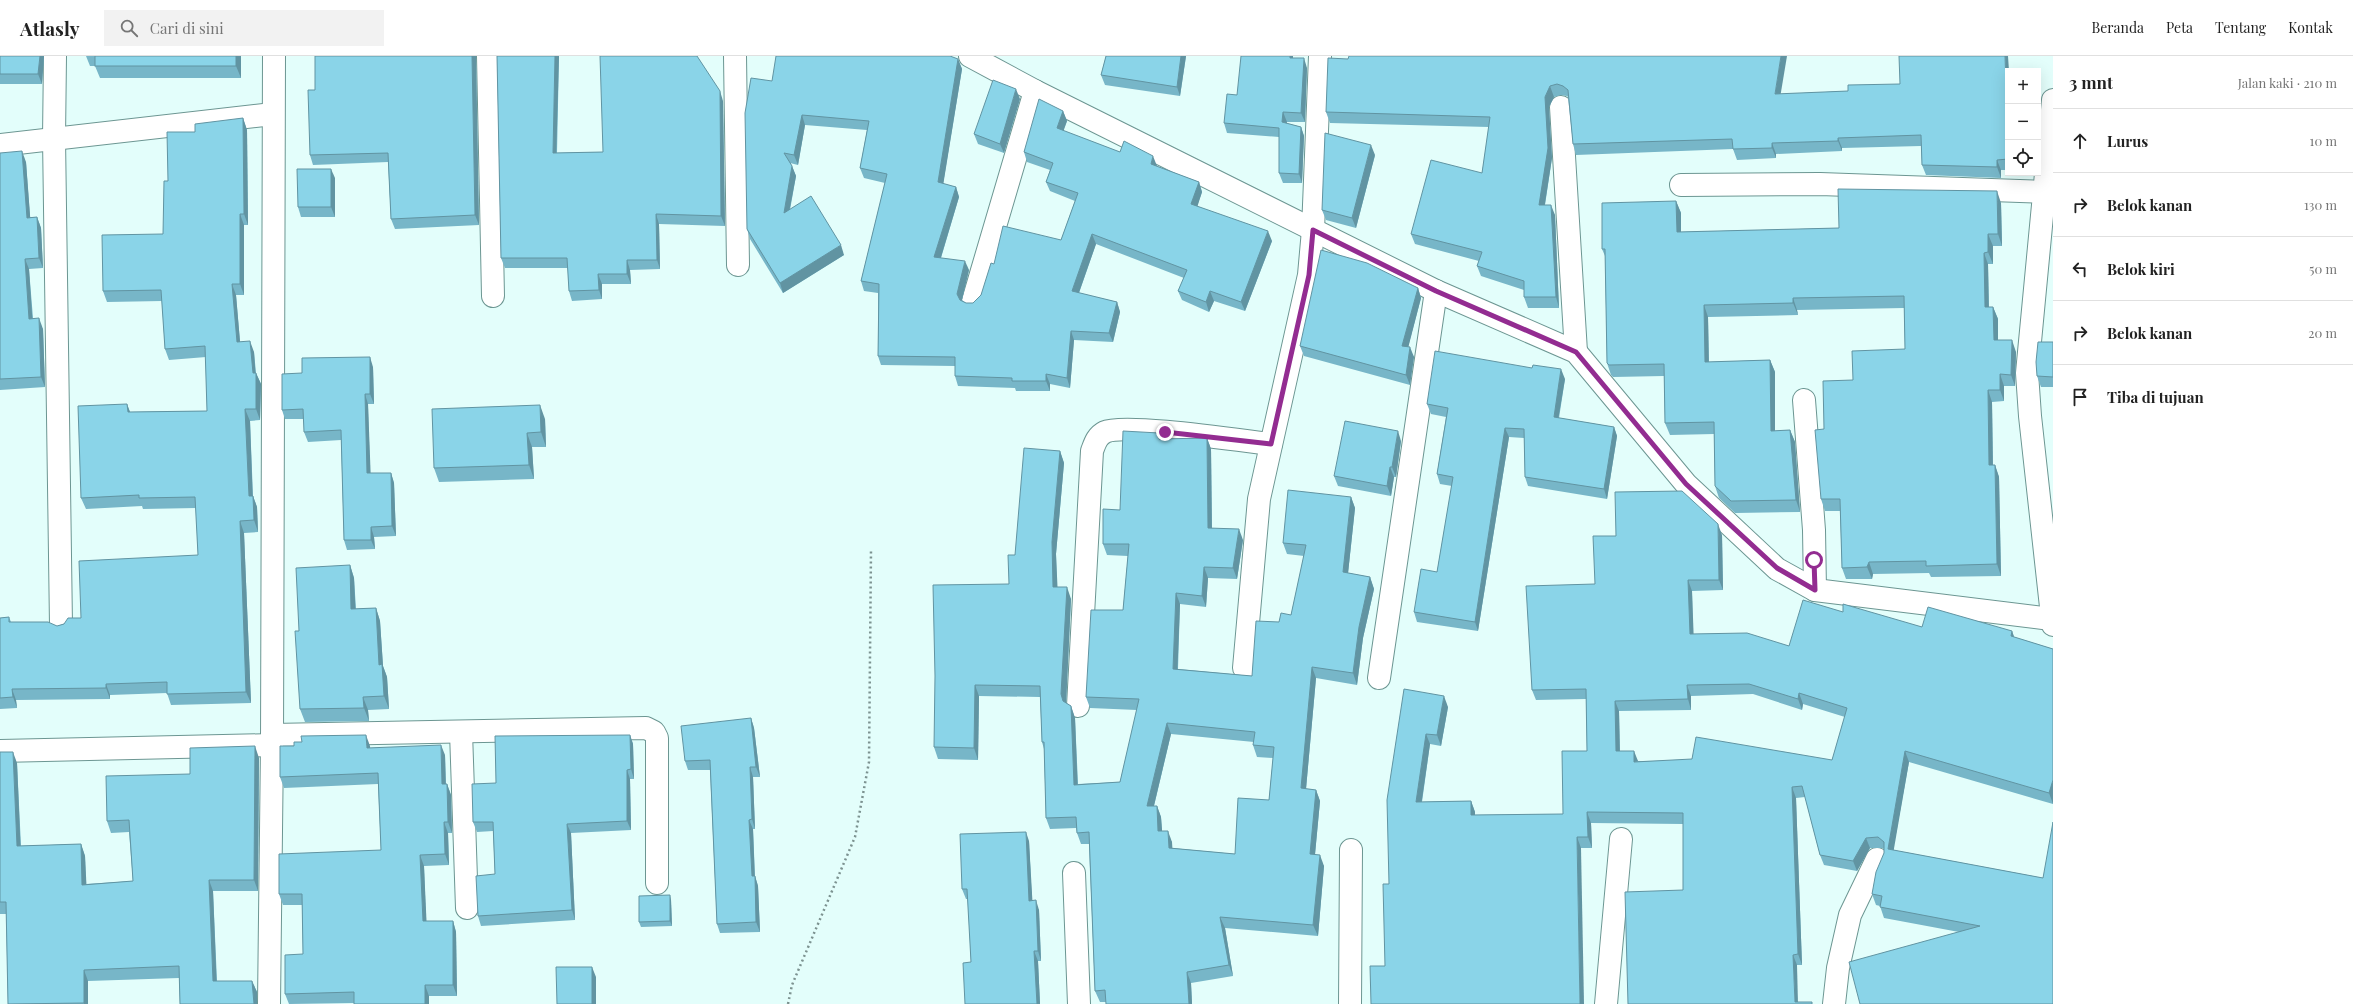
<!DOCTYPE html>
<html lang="id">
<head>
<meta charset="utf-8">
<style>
  :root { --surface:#fff; --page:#f2f2f2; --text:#222; --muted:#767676; --line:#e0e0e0 }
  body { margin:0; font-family:"Playfair Display",serif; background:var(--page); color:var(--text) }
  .controls { position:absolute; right:12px; top:12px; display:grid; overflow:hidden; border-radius:0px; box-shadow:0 4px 16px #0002 }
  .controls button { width:36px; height:36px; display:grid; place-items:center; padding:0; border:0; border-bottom:1px solid var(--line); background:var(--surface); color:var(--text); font:20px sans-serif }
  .stop { position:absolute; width:12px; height:12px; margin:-9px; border:3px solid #932c91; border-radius:50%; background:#fff }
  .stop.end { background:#932c91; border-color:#fff; box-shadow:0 1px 4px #0008 }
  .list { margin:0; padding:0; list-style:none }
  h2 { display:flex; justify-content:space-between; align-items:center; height:52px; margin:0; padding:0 16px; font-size:17px }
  h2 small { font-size:13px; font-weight:400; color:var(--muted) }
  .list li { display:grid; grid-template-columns:26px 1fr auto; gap:12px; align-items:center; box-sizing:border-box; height:64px; padding:0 16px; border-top:1px solid var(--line) }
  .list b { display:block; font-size:15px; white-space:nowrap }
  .list em { font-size:13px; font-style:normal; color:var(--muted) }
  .icon { flex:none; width:22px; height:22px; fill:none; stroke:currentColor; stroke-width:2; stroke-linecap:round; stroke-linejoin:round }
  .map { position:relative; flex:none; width:2053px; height:948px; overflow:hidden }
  header { display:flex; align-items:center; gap:24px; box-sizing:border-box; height:56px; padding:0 20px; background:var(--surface); border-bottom:1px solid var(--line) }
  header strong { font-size:19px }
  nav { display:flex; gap:22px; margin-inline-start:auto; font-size:14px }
  .search { width:280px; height:36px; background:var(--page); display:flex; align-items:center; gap:10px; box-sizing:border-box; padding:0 14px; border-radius:0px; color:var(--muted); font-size:15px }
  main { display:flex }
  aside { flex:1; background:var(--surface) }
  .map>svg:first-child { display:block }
</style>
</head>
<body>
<header>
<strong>Atlasly</strong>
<div class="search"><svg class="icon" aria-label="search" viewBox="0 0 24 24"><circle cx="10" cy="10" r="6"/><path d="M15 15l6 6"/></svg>Cari di sini</div>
<nav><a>Beranda</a><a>Peta</a><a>Tentang</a><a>Kontak</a></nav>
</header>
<main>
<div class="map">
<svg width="2053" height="948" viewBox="0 0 2053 948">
  <rect width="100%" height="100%" fill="#e3fefb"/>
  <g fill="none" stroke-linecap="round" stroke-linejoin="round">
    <g stroke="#6c9692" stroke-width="24">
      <g id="minor">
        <polyline points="55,0 54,82 61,569"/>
        <polyline points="488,0 493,240"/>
        <polyline points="735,0 738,209"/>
        <polyline points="970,0 1035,35 1436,235 1576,296 1686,428 1777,513 1815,534 2051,563"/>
        <polyline points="2053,44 2027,317 2030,360 2053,569"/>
        <polyline points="1561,51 1576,296"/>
        <polyline points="0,89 273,58"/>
        <polyline points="1681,129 1820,128 2045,136"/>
        <polyline points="973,245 1035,35"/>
        <polyline points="1804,344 1814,474 1815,534"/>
        <polyline points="1244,612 1259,443 1309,219 1313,174 1320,0"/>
        <polyline points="1379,622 1436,235"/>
        <path d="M1078 650 1092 395C1095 387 1097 380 1105 376 1123 367 1244 385 1271 388"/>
        <polyline points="461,676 467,852"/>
        <polyline points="272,679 646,672 654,676 657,682 657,827"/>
        <polyline points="0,695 272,689"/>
        <polyline points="1074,817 1079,948"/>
        <polyline points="269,948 272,689 274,0"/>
        <polyline points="1350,948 1351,794"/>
        <polyline points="1606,948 1621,783"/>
        <polyline points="1834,948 1838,912 1850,859 1877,803"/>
      </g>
    </g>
    <polyline stroke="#7c9290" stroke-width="2.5" stroke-dasharray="2 3" stroke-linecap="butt" points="788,948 792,929 855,781 869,706 871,494"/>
    <use href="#minor" stroke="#fff" stroke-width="22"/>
  </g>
  <g fill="#77b6c8" fill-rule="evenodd">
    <polygon points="0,0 44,0 42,28 0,28"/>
    <polygon points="86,0 241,0 241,22 100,22 95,10 90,10"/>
    <polygon points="315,0 476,0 479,169 395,173 391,163 388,106 313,109 310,99 315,34"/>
    <polygon points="497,0 559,0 557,97 603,96 723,45 725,170 659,168 660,213 630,214 631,228 602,228 602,243 572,245 569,235 568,212 505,212 501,202"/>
    <polygon points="1106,0 1186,0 1180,40 1105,29 1101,19"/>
    <polygon points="1293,0 1293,2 1307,12 1305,66 1287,66 1286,67 1301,71 1304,80 1302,127 1283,127 1279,117 1279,81 1227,77 1224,67 1237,39"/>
    <polygon points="958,3 962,13 943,128 956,131 959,141 941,202 969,214 962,244 966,247 973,247 981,239 994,208 1061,184 1075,145 1050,135 1046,126 1050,114 1027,106 1024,96 1063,55 1067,65 1063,75 1199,126 1202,136 1197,150 1272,185 1245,255 1214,245 1209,256 1182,244 1178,235 1184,222 1096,188 1079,237 1117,246 1120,256 1113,286 1074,284 1070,332 1050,328 1050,335 1016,335 1015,332 958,330 955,320 955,310 881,309 878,300 878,237 864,235 861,225 885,127 864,122 860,112 867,74 805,69 798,109 790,107 792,110 796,120 790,154 844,199 783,237 750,183 747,173 772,25"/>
    <polygon points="1348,3 1781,38 1848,35 1900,28 2008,15 2008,114 2001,114 2001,122 1926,119 1922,109 1921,90 1842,92 1842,95 1776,98 1776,102 1737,104 1733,93 1576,99 1573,88 1568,41 1567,40 1561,39 1554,41 1549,51 1552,102 1545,149 1555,159 1559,252 1528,252 1524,241 1524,234 1481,220 1477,210 1479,205 1415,188 1411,178 1482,117 1489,71 1330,67 1326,56"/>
    <polygon points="1020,43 1004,97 978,88 974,78"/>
    <polygon points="243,62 247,74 248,169 244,169 244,239 236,239 240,286 254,296 256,317 261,328 260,364 250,365 253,440 257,451 258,476 244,477 251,647 171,649 167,637 110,639 110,643 16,644 17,652 0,653 0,562 9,561 11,566 57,570 81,562 198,499 196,452 143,453 142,450 86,453 81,442 127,348 130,356 207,355 206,301 169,304 165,293 162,245 107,246 103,235 163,178 168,125 195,76"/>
    <polygon points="0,97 26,106 30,161 37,161 41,172 43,212 29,213 33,262 43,273 45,331 0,334"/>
    <polygon points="1375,99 1356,172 1326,164 1322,154"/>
    <polygon points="335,122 335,161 301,161 298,151"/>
    <polygon points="1676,145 1681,157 1681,176 1839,172 2001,147 2002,190 1993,190 1993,208 1988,208 1989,251 1993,251 1998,263 1998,284 2016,296 2015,330 2004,330 2004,345 1992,346 1993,409 1995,409 1999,421 2001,520 1931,521 1929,517 1873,518 1872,523 1846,523 1842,512 1840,455 1825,455 1821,443 1824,373 1853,324 1905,293 1904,252 1797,254 1798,259 1708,261 1709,306 1770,304 1775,316 1775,375 1790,374 1795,386 1800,456 1735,457 1719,442 1715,430 1714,378 1670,379 1665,367 1664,320 1613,321 1611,319 1607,307 1605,200 1602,193"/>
    <polygon points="1418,232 1421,242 1408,291 1414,301 1410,329 1304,300 1300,290"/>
    <polygon points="2053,286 2053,331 2041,331 2037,320"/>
    <polygon points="373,311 374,348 368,348 370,417 391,417 394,427 396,480 374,481 375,493 347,494 344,484 341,384 308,386 304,376 304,363 285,363 282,354 302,317"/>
    <polygon points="1565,323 1559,362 1614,371 1617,380 1607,443 1528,430 1525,421 1524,382 1509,381 1478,575 1417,566 1414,556 1437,516 1452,430 1440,428 1437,418 1446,361 1431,358 1427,348"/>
    <polygon points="545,363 546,391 532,391 534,423 439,426 434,412"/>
    <path d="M1207 382 1211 393 1212 472 1243 484 1237 523 1208 522 1206 551 1180 548 1178 613 1252 620 1279 566 1291 559 1304 500 1287 498 1283 487 1351 441 1355 452 1348 517 1370 521 1374 533 1363 582 1357 629 1316 622 1306 733 1316 734 1320 745 1315 798 1324 810 1318 880 1225 872 1233 920 1191 927 1192 948H1106V946H1100L1095 935 1089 788H1081L1077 777 1076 772 1050 773 1046 762 1044 693 1042 686 1040 641 979 640 978 704 938 703 934 691 1009 528 1015 499 1060 395 1064 407 1056 498 1057 531 1071 543 1066 647 1071 650 1075 662 1078 728 1120 726 1137 654 1090 652 1086 641 1123 554 1128 500 1107 499 1103 488 1120 454 1162 383ZM1171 678 1254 686 1253 689 1257 701 1273 702 1269 744 1235 798 1172 792V786L1162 775 1161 761 1157 750H1154Z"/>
    <polygon points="1401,385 1396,421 1394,421 1391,440 1338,430 1334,420"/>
    <path d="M1722 479 1723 534 1692 535 1693 578 1789 590 1843 556 1922 571 2012 575 2014 581 2053 593V748L1909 706 1893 794 2043 822 2053 948 1959 876 1884 862 1880 850 1876 849 1872 838 1884 797V793L1882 792H1870L1857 815 1824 809 1820 799 1805 741 1796 742 1802 909H1797L1628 948 1683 834V768L1591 767 1592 792H1581L1385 910 1389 828 1404 633 1448 651 1441 690 1430 688 1422 746 1471 745 1475 756V759L1563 758 1587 695 1586 643 1536 644 1532 634 1595 528ZM1753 638 1802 654 1803 648 1845 661 1832 704 1638 705 1620 695 1619 655 1691 654V640Z"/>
    <polygon points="350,509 354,522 356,553 376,552 380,565 383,610 387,621 389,653 368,654 369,665 305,666 300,653 299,575"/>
    <polygon points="751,662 754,672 760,721 753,721 755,773 753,773 755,820 758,830 760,876 720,877 717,868 710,714 688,714 685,705"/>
    <polygon points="630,679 633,688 634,723 630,723 631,774 571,777 575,864 481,870 478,860 495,818 493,775 477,776 473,766"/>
    <polygon points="370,690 370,692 445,699 446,728 447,728 451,739 452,777 448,777 449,809 424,810 426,865 453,865 456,876 457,940 429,940 429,948 354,948 354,947 289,948 285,938 303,898 302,849 283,849 279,838 381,794 378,728 284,732 280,721"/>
    <polygon points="0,696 17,707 21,790 81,788 85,800 86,828 133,825 129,776 111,777 107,765 190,718 259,702 258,835 213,835 217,925 252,925 257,936 257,948 180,948 179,922 88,925 88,948 8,948 6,858 0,858"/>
    <polygon points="1029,785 1032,845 1039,854 1041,905 1038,905 1040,948 965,948 971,906 968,843 966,843 962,833"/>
    <polygon points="671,844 672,870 641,871 639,866"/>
  </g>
  <g fill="#6194a2">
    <polygon points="40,0 44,0 42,28 38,18"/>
    <polygon points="236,0 241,0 241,22 236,10"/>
    <polygon points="472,0 476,0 479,169 475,159"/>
    <polygon points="555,0 559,0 556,107 553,97"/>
    <polygon points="1181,0 1186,0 1180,40 1177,31"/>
    <polygon points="1290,0 1293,0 1293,11 1290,2"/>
    <polygon points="1781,0 1787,0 1779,48 1775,38"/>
    <polygon points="2005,0 2008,0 2009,15 2008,15 2008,87"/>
    <polygon points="1304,2 1307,12 1305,66 1301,57"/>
    <polygon points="958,3 962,13 942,136 938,126"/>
    <polygon points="1550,30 1554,41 1549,51 1552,102 1543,160 1539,149 1545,41"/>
    <polygon points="1016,33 1020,43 1004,97 1000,88"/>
    <polygon points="720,35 723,45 725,170 721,160"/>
    <polygon points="1063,55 1067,65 1061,82 1057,72"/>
    <polygon points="1283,56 1287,66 1285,75 1282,66"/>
    <polygon points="802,59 805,69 798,109 794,99"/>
    <polygon points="243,62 247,74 248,169 244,158"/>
    <polygon points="1301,71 1304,80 1302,127 1299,118"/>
    <polygon points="1838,82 1842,92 1842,95 1838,85"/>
    <polygon points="1772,87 1776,98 1776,102 1772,92"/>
    <polygon points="1371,89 1375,99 1356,172 1352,162"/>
    <polygon points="22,95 26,106 31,172 27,162"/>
    <polygon points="1153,100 1157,110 1154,118 1151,108"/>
    <polygon points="1997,104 2001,114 2001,122 1997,111"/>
    <polygon points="792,110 796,120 787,167 784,157"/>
    <polygon points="331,113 335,122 335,161 331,151"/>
    <polygon points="1199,126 1202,136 1195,158 1191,148"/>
    <polygon points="956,131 959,141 938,211 934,201"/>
    <polygon points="1997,135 2001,147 2002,190 1998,178"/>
    <polygon points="1676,145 1681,157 1681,187 1677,176"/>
    <polygon points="1551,149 1555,159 1559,252 1556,241"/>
    <polygon points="240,158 244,169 244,239 240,228"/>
    <polygon points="656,158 659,168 660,213 657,204"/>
    <polygon points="37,161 41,172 43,212 39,202"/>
    <polygon points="1268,175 1272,185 1245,255 1241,246"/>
    <polygon points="1092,178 1096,188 1076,245 1072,235"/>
    <polygon points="1988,178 1993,190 1993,208 1988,196"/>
    <polygon points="841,189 844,199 783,237 780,227"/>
    <polygon points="1984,197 1988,208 1989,263 1985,251"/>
    <polygon points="25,203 29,213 33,273 29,263"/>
    <polygon points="627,204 630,214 631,228 627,218"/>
    <polygon points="965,205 969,214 961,248 957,238"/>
    <polygon points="598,218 602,228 602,243 599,234"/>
    <polygon points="232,228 236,239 241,297 237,286"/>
    <polygon points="1418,232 1421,242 1406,300 1402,290"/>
    <polygon points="1210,235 1214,245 1209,256 1206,246"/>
    <polygon points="1793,242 1797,254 1798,259 1793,247"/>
    <polygon points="1117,246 1120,256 1113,286 1109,277"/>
    <polygon points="1704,249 1708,261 1709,318 1705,306"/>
    <polygon points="1993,251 1998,263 1998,296 1994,284"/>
    <polygon points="39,262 43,273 45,331 41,321"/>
    <polygon points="1071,275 1074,284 1070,332 1067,322"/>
    <polygon points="2012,284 2016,296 2015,330 2011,319"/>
    <polygon points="250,285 254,296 256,325 256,317 261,328 260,364 256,353"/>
    <polygon points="1410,291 1414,301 1410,329 1406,319"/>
    <polygon points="370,301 373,311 374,348 370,338"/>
    <polygon points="1770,304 1775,316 1775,387 1771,375"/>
    <polygon points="1561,313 1565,323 1557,370 1554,361"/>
    <polygon points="1046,318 1050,328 1050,335 1046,325"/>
    <polygon points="2000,318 2004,330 2004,345 2000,334"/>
    <polygon points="1988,334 1992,346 1993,421 1989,409"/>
    <polygon points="365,338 368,348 371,427 367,417"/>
    <polygon points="127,348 131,359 128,356"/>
    <polygon points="540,349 545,363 546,391 541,376"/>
    <polygon points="245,353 250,365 253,451 249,440"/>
    <polygon points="1614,371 1617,380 1607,443 1604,433"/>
    <polygon points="1505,372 1509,381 1478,575 1475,566"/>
    <polygon points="1790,374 1795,386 1800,456 1796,444"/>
    <polygon points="1398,375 1401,385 1396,421 1392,411"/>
    <polygon points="527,377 532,391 534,423 529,409"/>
    <polygon points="1159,377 1163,388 1159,383"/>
    <polygon points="1207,382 1211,393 1212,483 1208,472"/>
    <polygon points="1060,395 1064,407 1056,498 1058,542 1053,531 1052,486"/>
    <polygon points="1995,409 1999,421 2001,520 1997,508"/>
    <polygon points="1390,411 1394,421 1391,440 1387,430"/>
    <polygon points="391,417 394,427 396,480 392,470"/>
    <polygon points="253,440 257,451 258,476 254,464"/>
    <polygon points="1351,441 1355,452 1347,527 1343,516"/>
    <polygon points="240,465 244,477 251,647 246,636"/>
    <polygon points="1718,468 1722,479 1723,534 1719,524"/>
    <polygon points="371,471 374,481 375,493 371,484"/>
    <polygon points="1239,473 1243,484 1237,523 1233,512"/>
    <polygon points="1869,506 1873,518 1872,523 1867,511"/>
    <polygon points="350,509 354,522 356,566 351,553"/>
    <polygon points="1204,511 1208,522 1206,551 1202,540"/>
    <polygon points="1370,521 1374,533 1363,582 1357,629 1353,617 1359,571"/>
    <polygon points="1688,524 1692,535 1694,589 1690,578"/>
    <polygon points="1067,531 1071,543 1066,649 1063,645 1061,638"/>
    <polygon points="1176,537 1180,548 1177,624 1173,613"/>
    <polygon points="376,552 380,565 383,610 387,621 389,653 384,640 379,609"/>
    <polygon points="2012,575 2016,586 2011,580"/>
    <polygon points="1312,611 1316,622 1305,744 1301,732"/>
    <polygon points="106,628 110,639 110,643 106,632"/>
    <polygon points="975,629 979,640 978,704 974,692"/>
    <polygon points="1687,629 1691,640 1691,654 1688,643"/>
    <polygon points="12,633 16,644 17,652 13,641"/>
    <polygon points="1799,637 1803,648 1802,654 1798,643"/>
    <polygon points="1444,640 1448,651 1441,690 1437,679"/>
    <polygon points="363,641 368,654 369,665 364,652"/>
    <polygon points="1615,645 1619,655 1620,706 1616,695"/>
    <polygon points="1071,650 1075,662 1078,740 1074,729"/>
    <polygon points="751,662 754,672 760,721 756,711"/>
    <polygon points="1167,667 1171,678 1151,762 1147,750"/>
    <polygon points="1426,678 1430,688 1420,757 1416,746"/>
    <polygon points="366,679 370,690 371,703 367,692"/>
    <polygon points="630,679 633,688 634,723 631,713"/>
    <polygon points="441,689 445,699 446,739 442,728"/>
    <polygon points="255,690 259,702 258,835 254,824"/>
    <polygon points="1634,695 1638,705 1634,706"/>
    <polygon points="1905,695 1909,706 1892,804 1888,793"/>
    <polygon points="13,696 17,707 21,802 17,790"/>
    <polygon points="750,711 753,721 755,773 752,763"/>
    <polygon points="627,714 630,723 631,774 627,765"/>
    <polygon points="2053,724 2053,748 2049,737"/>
    <polygon points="447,728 451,739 452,777 448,766"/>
    <polygon points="1792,731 1796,742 1802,909 1798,898"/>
    <polygon points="1316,734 1320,745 1314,809 1310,798"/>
    <polygon points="1471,745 1475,756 1475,770 1471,759"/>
    <polygon points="1157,750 1161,761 1163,787 1158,775"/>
    <polygon points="1587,756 1591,767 1592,792 1588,781"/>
    <polygon points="749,764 753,773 755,828 755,820 758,830 760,876 756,866 752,820"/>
    <polygon points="444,766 448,777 449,809 445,798"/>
    <polygon points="567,768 571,777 575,864 572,854"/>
    <polygon points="1168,775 1172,786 1173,803 1169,792"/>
    <polygon points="1026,776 1029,785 1033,855 1029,845"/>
    <polygon points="1577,781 1581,792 1584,948 1580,948"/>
    <polygon points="1866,782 1870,792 1857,815 1853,805"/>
    <polygon points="81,788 85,800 87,840 82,829"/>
    <polygon points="420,799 424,810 427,876 423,865"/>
    <polygon points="1320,799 1324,810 1318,880 1313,869"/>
    <polygon points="209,824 213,835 217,937 213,925"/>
    <polygon points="670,839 671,844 672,870 670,865"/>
    <polygon points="1036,844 1039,854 1041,905 1038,895"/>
    <polygon points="1220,861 1225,872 1233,920 1229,909"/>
    <polygon points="453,865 456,876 457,940 453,929"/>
    <polygon points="1034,895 1038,905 1040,948 1037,948"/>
    <polygon points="1793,899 1797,909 1798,948 1795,946"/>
    <polygon points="592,911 596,921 596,948 592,948"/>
    <polygon points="84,914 88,925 88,948 84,948"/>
    <polygon points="1187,916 1191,927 1192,948 1189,948"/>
    <polygon points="252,925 257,936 257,948 254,948"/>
    <polygon points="425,929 429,940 429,948 425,948"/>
  </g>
  <g fill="#8ad4e8" stroke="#6194a2" fill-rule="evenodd">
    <polygon points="0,0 40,0 38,18 0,18"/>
    <rect x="95" y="0" width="141" height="10"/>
    <polygon points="315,0 472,0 475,159 391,163 388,97 310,99 308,34 315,34"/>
    <polygon points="497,0 555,0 553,97 603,96 600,0 697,0 720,35 721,160 656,158 657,204 627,204 627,218 598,218 599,234 569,235 567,202 501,202"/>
    <polygon points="776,0 950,0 958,3 938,126 956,131 934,201 965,205 957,238 960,244 966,247 973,247 981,239 991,207 994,208 1003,170 1061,184 1078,137 1046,126 1053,107 1024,96 1039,43 1063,55 1057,72 1120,96 1124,85 1153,100 1151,108 1199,126 1191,148 1268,175 1241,246 1210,235 1206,246 1178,235 1187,214 1092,178 1072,235 1117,246 1109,277 1071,275 1067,322 1046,318 1046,325 1012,325 1012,322 955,320 955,301 878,300 879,228 861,225 887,118 860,112 869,65 802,59 794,99 784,97 792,110 784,157 811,140 841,189 780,227 747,173 745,57 751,22 772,25"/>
    <polygon points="1106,0 1181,0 1177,31 1101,19"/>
    <polygon points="1241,0 1290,0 1290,2 1304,2 1301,57 1283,56 1282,66 1301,71 1299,118 1279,117 1279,72 1224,67 1227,38 1237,39"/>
    <polygon points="1349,0 1781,0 1775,38 1848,35 1848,29 1900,28 1899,0 2005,0 2008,87 2008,103 1997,104 1997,111 1922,109 1921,79 1838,82 1838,85 1772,87 1772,92 1733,93 1732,83 1573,88 1568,34 1563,30 1557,28 1550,30 1545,41 1548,92 1539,149 1551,149 1556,241 1524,241 1524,225 1477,210 1482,196 1411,178 1431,104 1482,117 1490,61 1326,56 1328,2 1348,3"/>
    <polygon points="993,24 1016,33 1000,88 974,78"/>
    <polygon points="243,62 244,158 240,158 240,228 232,228 237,286 250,285 253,317 256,317 256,353 245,353 249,440 253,440 254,464 240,465 246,636 167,638 167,626 106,628 106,632 12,633 13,641 0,642 0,562 9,561 9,566 48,566 57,570 64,568 68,562 81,562 79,505 198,499 195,441 139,442 139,439 81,442 78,350 127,348 128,356 207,355 205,290 165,293 161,234 103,235 102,179 163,178 164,125 168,125 167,76 195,76 195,68"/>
    <polygon points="1325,77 1371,89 1352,162 1322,154"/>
    <polygon points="22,95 27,162 37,161 39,202 25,203 29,263 39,262 41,321 0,323 0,97"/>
    <polygon points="297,113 331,113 331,151 298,151"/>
    <polygon points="1838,133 1997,135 1998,178 1988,178 1988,196 1984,197 1985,251 1993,251 1994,284 2012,284 2011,319 2000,318 2000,334 1988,334 1989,409 1995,409 1997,508 1926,510 1926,505 1869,506 1867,511 1842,512 1840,443 1821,443 1815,374 1824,373 1823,325 1853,324 1852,295 1905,293 1904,240 1793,242 1793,247 1704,249 1705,306 1770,304 1771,375 1790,374 1796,444 1731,445 1715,430 1714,366 1665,367 1664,308 1609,309 1607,307 1605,193 1602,193 1602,147 1676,145 1677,176 1839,172"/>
    <polygon points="1321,194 1367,207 1418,232 1402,290 1410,291 1406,319 1300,290"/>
    <polygon points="2038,286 2053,286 2053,321 2037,320 2036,306"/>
    <polygon points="1435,295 1532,312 1533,309 1561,313 1554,361 1614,371 1604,433 1525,421 1524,373 1505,372 1475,566 1414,556 1421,513 1437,516 1453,421 1437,418 1448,352 1427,348"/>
    <polygon points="370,301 370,338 365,338 367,417 391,417 392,470 371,471 371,484 344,484 341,374 304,376 303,353 282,354 282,318 302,317 302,302"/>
    <polygon points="540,349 541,376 527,377 529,409 434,412 432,353"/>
    <polygon points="1345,365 1398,375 1392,411 1390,411 1387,430 1334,420"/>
    <path d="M1123 375 1159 377V383L1207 382 1208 472 1239 473 1233 512 1204 511 1202 540 1176 537 1173 613 1252 620 1256 565 1279 566 1281 557 1291 559 1306 489 1283 487 1288 434 1351 441 1343 516 1370 521 1359 571 1353 617 1312 611 1301 732 1316 734 1310 798 1320 799 1313 869 1220 861 1229 909 1187 916 1189 948H1106L1105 934 1095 935 1089 776 1077 777 1076 761 1046 762 1044 686H1042L1040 630 975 629 974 692 934 691 935 620 933 529 1009 528 1008 499H1015L1024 392 1060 395 1052 486 1053 531H1067L1061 638 1063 645 1071 650 1074 729 1120 726 1139 643 1086 641 1091 554H1123L1129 488H1103V453L1120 454ZM1167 667 1255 676 1253 689 1274 691 1269 744 1238 742 1235 798 1169 792 1168 775H1158L1157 750H1147Z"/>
    <path d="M1682 435 1718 468 1719 524H1688L1690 578 1747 577 1789 590 1803 544 1843 556V548L1922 571 1928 551 2012 575 2011 580 2053 593V724L2049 737 1905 695 1888 793 2043 822 2053 766V948H1860L1849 906 1980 870 1880 851 1882 840 1872 838 1876 816 1884 797V786L1878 781 1866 782 1853 805 1820 799 1802 730 1792 731 1798 898 1793 899 1795 946H1812V948H1628L1625 836 1683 834V757L1587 756 1588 781H1577L1580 948H1371L1370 910H1385L1383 828H1389L1387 744 1404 633 1444 640 1437 679 1426 678 1416 746 1471 745V759L1563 758 1562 695H1587L1586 633 1532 634 1526 530 1595 528 1593 480H1616L1615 436ZM1749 628 1798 643 1799 637 1847 652 1832 704 1696 681 1692 703 1634 706V695H1616L1615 645 1688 643 1687 629Z"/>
    <polygon points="350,509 351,553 376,552 379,609 382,608 384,640 363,641 364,652 300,653 295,575 299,575 296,512"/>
    <polygon points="751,662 756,711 750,711 752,763 749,764 752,820 755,820 756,866 717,868 710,704 685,705 681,670"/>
    <polygon points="366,679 367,692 441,689 442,728 447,728 448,766 444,766 445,798 420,799 423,865 453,865 453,929 425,929 425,948 354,948 354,936 285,938 285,899 303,898 302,838 279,838 279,798 381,794 378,717 280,721 280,690 294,690 294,686 302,686 301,680"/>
    <polygon points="630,679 631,713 627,714 627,765 567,768 572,854 478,860 476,820 495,818 493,766 473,766 472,728 496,727 495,680"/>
    <polygon points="255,690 254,824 209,824 213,925 252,925 254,948 180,948 179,910 84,914 84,947 8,948 6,846 0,846 0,696 13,696 17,790 81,788 82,829 133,825 129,764 107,765 106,720 190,718 190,692"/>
    <polygon points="1026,776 1029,845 1036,844 1038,895 1034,895 1037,948 965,948 963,907 971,906 967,833 962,833 960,778"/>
    <polygon points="670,839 670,865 639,866 639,840"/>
    <polygon points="556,911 592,911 592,948 557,948"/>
  </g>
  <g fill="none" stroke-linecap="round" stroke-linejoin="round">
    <polyline stroke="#932c91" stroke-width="5" points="1165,376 1271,388 1309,219 1313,174 1436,235 1576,296 1686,428 1777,512 1815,534 1814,504"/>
  </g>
</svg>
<div class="controls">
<button>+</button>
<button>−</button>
<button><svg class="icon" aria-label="locate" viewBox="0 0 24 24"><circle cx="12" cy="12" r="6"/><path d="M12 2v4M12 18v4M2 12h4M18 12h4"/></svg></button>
</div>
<div class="stop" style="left:1814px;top:504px"></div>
<div class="stop end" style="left:1165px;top:376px"></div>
</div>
<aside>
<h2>3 mnt<small>Jalan kaki · 210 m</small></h2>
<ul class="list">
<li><svg class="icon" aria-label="ahead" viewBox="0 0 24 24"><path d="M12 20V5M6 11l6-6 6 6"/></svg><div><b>Lurus</b></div><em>10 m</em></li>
<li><svg class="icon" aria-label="right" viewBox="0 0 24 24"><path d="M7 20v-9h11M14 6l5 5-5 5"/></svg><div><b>Belok kanan</b></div><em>130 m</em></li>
<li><svg class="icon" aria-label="left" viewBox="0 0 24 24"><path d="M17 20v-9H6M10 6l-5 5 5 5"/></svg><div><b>Belok kiri</b></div><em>50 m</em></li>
<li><svg class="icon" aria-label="right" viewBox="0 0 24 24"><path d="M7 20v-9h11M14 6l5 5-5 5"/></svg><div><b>Belok kanan</b></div><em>20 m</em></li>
<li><svg class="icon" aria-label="arrive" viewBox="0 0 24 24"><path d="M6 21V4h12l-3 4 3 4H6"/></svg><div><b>Tiba di tujuan</b></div></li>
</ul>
</aside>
</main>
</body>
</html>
